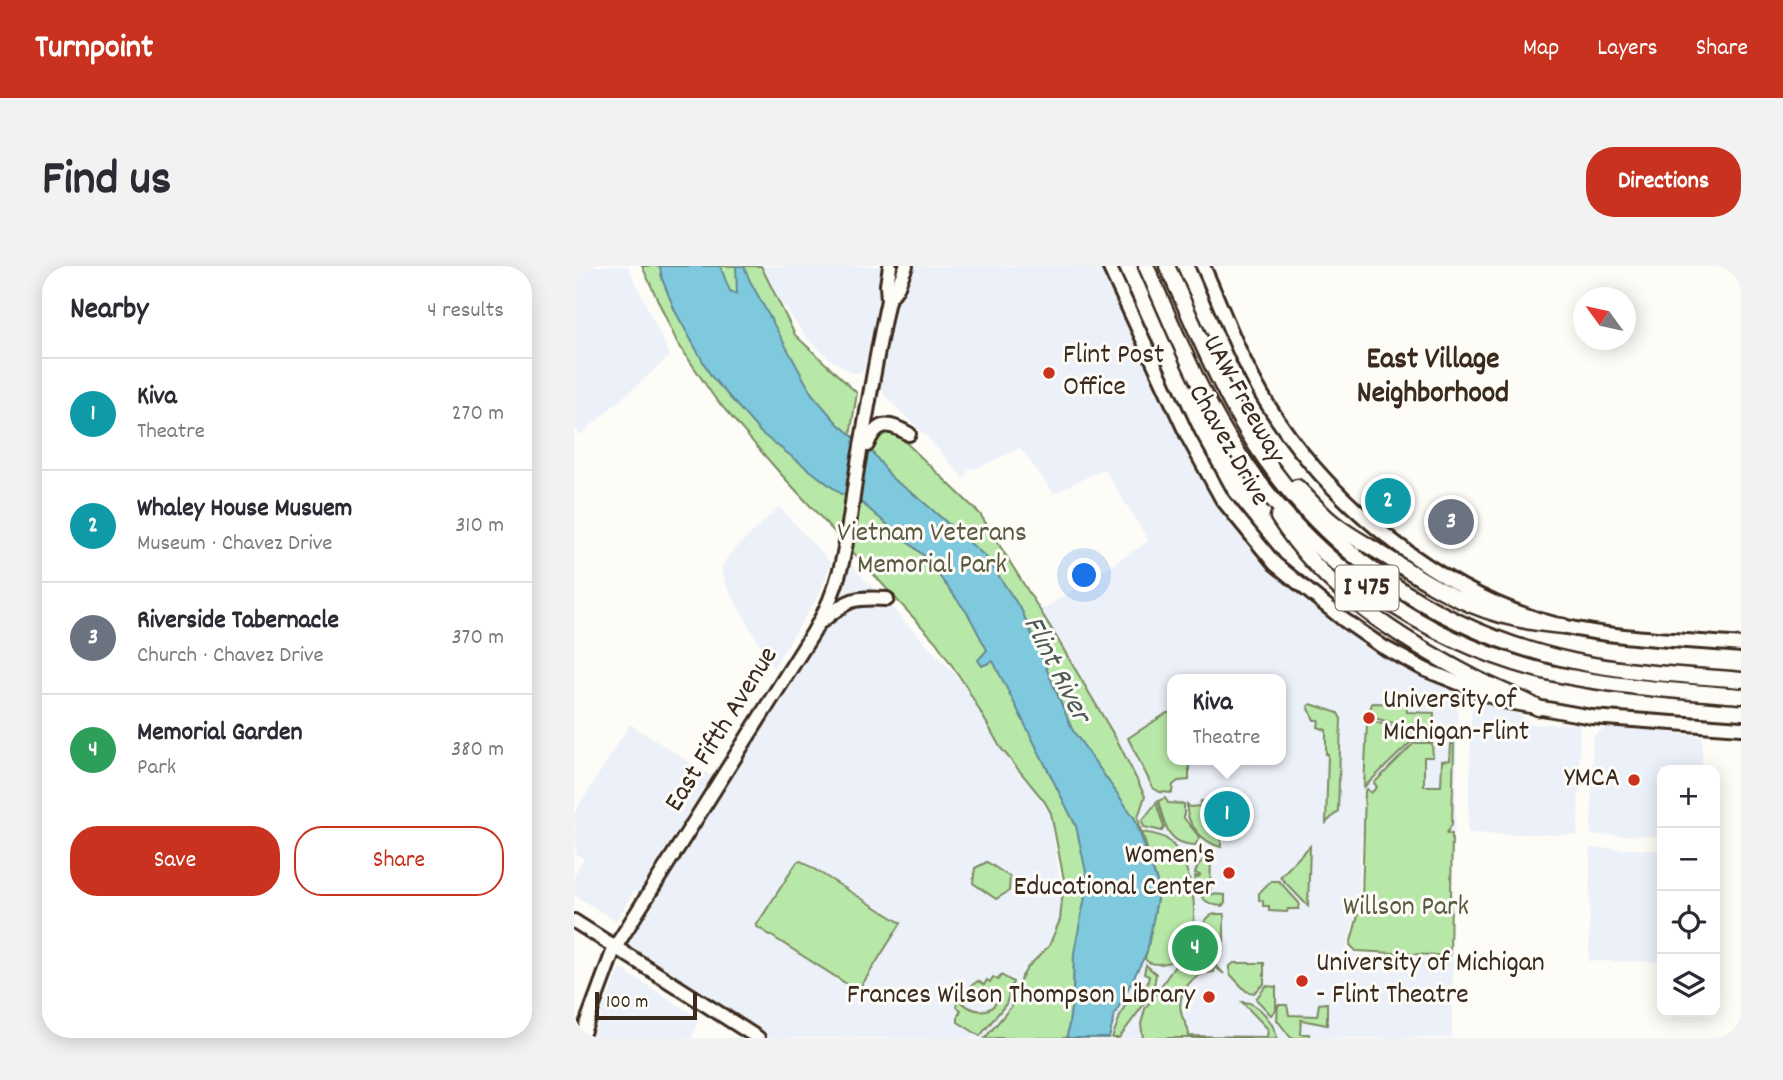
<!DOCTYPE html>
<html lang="en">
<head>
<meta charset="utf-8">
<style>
  :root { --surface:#fff; --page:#f2f2f3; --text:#2b2b33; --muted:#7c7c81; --line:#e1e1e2; --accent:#c8321e }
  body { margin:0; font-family:Dekko,sans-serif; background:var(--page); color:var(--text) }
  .controls { position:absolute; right:21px; bottom:21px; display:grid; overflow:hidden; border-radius:14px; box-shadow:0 4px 18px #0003 }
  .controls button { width:63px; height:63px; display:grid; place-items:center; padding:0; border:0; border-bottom:2px solid var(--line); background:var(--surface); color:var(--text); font:35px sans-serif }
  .compass { position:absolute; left:999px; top:21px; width:63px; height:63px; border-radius:50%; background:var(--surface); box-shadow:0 4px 18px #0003; rotate:303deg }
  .scale { position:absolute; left:21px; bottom:18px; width:102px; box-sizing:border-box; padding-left:7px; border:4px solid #3b2a1e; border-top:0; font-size:19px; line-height:24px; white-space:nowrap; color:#3b2a1e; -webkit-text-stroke:5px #fdfcf7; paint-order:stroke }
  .you { position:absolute; left:511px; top:310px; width:24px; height:24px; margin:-18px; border:5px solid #fff; border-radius:50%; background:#1a73e8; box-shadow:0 0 0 10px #1a73e833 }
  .badge { display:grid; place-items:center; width:46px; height:46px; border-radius:50%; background:var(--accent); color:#fff; font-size:23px; font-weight:700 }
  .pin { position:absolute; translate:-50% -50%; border:4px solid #fff; box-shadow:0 2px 7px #0006 }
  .popup { position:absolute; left:593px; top:408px; width:119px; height:91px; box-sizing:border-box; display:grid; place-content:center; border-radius:14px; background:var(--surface); filter:drop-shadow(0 2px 5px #0005); font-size:23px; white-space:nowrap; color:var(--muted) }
  .popup b { font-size:26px; color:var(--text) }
  .popup::after { content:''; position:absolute; left:50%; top:100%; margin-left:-14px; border:14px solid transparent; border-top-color:var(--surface) }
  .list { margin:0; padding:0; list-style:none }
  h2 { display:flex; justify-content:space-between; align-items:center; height:91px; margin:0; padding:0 28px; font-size:30px }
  h2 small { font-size:23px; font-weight:400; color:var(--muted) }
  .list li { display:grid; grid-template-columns:46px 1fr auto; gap:21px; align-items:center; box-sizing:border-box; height:112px; padding:0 28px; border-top:2px solid var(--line) }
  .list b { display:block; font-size:26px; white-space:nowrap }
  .list p { margin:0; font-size:23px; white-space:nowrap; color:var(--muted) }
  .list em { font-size:23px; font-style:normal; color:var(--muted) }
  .actions { display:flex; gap:14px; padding:21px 28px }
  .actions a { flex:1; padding:16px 0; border:2px solid var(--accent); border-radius:28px; text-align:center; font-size:24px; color:var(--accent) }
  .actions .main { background:var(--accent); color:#fff }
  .icon { flex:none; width:38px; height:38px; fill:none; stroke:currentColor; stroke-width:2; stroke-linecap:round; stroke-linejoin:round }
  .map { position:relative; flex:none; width:1167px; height:772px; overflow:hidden; border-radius:28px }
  header { display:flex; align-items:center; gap:42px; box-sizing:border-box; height:98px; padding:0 35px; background:var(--accent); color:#fff }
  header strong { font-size:33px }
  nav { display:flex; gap:38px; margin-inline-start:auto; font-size:24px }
  .intro { display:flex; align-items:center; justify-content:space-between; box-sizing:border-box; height:168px; padding:0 42px }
  h1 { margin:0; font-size:49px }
  .button { padding:18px 32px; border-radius:28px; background:var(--accent); color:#fff; font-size:24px; font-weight:700 }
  main { display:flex; gap:42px; padding:0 42px }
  aside { flex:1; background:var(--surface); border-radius:28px; box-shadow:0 4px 18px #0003 }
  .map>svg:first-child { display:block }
</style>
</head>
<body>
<header>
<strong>Turnpoint</strong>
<nav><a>Map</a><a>Layers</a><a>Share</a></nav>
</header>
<div class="intro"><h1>Find us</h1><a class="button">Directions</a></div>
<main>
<aside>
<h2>Nearby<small>4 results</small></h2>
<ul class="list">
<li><span class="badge" style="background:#0f9aa8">1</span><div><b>Kiva</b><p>Theatre</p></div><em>270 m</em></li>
<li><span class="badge" style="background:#0f9aa8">2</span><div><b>Whaley House Musuem</b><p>Museum · Chavez Drive</p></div><em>310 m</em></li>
<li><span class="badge" style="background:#6b7280">3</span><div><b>Riverside Tabernacle</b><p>Church · Chavez Drive</p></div><em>370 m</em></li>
<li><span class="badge" style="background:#2e9e5b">4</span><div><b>Memorial Garden</b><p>Park</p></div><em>380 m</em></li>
</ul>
<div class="actions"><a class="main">Save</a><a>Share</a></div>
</aside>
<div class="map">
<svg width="1167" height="772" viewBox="0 0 1167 772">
  <rect width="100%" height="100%" fill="#fdfcf7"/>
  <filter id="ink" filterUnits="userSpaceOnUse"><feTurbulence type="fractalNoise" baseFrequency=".0143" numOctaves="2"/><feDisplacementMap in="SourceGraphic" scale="14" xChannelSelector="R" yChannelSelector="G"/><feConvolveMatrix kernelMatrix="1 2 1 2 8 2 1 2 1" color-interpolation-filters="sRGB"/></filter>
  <g filter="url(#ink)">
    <g fill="#ecf0f8" fill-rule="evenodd">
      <polygon points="0,0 54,0 96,90 6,169 0,160"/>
      <polygon points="188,0 312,0 290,104 285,107 279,107 256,93 233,72 201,27"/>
      <path d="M336 0H530L599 155 701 298 784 364 783 373 790 379 885 426 887 431 884 442 881 567 787 570 785 634 773 681 777 687 782 688 874 693 879 691 878 772H535L541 748 573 686 456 348 474 340 575 275 530 203 480 227 446 182 401 203H396L393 205 391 214 356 174 311 130 306 119 318 52ZM599 413H707V494H599Z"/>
      <polygon points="205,241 257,297 246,327 199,402 153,321 147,302 155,289"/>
      <polygon points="274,296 392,420 452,515 471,536 477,547 488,634 486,654 506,659 493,772 193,772 47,679 268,318"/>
      <polygon points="898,431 941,445 956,458 1006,458 1004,569 894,567"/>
      <polygon points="56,458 137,510 64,627 60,625 42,655 0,629 0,609 10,593 2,588 0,548"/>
      <polygon points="1035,459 1128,471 1128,504 1088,504 1088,570 1017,569 1019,470"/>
      <polygon points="1016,582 1088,584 1088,696 1015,695"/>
      <polygon points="46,702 125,752 118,772 17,772"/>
    </g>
    <g fill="#b8e8a7" stroke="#7a8962" stroke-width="2">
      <polygon points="68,0 187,0 221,69 283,127 267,226 303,167 319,164 406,248 477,362 544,476 571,530 564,551 568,570 500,687 499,729 493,772 411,772 437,741 447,712 454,701 475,680 486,654 490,614 477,547 471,536 426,481 392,420 362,376 205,206 140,131 103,76"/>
      <polygon points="798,437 832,438 833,446 860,447 859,462 838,462 800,452 796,445"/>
      <polygon points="737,438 764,447 767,453 764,545 752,557 754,488 752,488 752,464 744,461 745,454 740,454 734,440"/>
      <polygon points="593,447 599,447 599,494 615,494 615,514 604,515 599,519 598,527 586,526 579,522 554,472"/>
      <polygon points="797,455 839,466 839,474 790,521 793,458"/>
      <polygon points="840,477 858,477 859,491 850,491 850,520 867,520 868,495 876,494 877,478 880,478 878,558 873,567 878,568 876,690 782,685 776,679 788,634 791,525 793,523 797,527 803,521 800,517"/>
      <path d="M591 532 594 537 610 538V552L626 572 621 579C593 579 591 558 584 535Z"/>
      <path d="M627 535 647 538V581C628 576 611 557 613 538L616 541 626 540Z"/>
      <polygon points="582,537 590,561 588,565 570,561 568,555"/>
      <path d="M568 566C578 568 586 568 594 574 624 599 637 697 584 698 578 698 574 697 571 693L585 623Z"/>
      <polygon points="736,580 734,640 706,611"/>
      <path d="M634 589H637L636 628 651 629V637L648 640C630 639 622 629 621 610L624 611 626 609 621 607 624 599Z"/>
      <polygon points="227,595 327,657 284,725 182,660 223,596"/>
      <polygon points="413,596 436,611 435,625 422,633 399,617 401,602"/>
      <polygon points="697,615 705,615 725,637 725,643 714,643 713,646 695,645 695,640 689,640 689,635 685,634 685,627"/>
      <path d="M639 648H650V683L647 689C625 687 619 660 639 648Z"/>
      <path d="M628 690 637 694 650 708 640 700V706C618 707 601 727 608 750 611 758 615 761 615 770L693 771 694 763 668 736C685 735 700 758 703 772H569L567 758 571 743 601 700 615 692Z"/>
      <polygon points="660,697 690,697 690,718 680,727 672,725 656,708 656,700"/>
      <polygon points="572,699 582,708 579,726 545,772 538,772 548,745 562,722 564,719 573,720 575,710 570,708"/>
      <path d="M427 709 439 716 432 738 406 770 384 756V750L387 744 383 741 382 731C396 747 421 753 426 725L412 723 409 729 403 730 398 726 397 720 404 715 410 719 413 714 416 716 419 711 424 714Z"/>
      <polygon points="692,720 702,721 702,744 697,749 682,733"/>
      <polygon points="753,737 753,759 727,754 726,768 735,768 736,772 717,772 703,754 704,739 713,739 715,749 743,750 745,738"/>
    </g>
    <polygon fill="#7fc9df" stroke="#648992" stroke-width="2" points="86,0 146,0 156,25 163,28 162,0 170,0 176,15 238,128 264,158 299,187 319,213 346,233 412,291 448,345 498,463 561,553 585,622 573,686 541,748 535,772 493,772 499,729 500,687 514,615 502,560 419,395 408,400 404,394 413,384 394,348 350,290 281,231 267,228 187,167 137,110 101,45 88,13"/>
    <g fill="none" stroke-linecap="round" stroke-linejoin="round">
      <g stroke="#3b2a1e" stroke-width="18">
        <g id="major">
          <polyline points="535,0 614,171 648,233 701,298 770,354 809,381 852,404 929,435 1018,451 1167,462"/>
          <path d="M629 0C650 46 667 96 694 139 757 240 871 331 988 360 1043 373 1110 374 1167 379"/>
          <polyline points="314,34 323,22 332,0"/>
          <path d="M293 179C303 154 315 156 335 168"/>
          <path d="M248 355C276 333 277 331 313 333"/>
          <polyline points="0,655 184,772"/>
          <path d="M7 772 40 683 239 367C273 311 273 266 283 203 293 147 302 90 314 34L313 19 316 0"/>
        </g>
      </g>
      <g stroke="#3b2a1e" stroke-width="19">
        <g id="highway">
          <path d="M572 0C601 64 627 132 666 190 739 298 851 377 977 407 1039 421 1104 425 1167 430"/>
          <path d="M593 0C619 56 642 114 674 167 746 285 864 366 999 395 1054 407 1111 409 1167 414"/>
          <path d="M723 221C734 232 745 245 757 255 775 270 796 280 816 293 877 332 914 354 989 360"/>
          <path d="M704 251C751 325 825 372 901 412 922 423 945 430 964 442"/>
        </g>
      </g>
      <use href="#major" stroke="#fdfcf7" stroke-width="12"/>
      <use href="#highway" stroke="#fdfcf7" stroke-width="14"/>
    </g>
  </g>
  <g fill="#c8321e" stroke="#fdfcf7" stroke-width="2.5">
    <circle cx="475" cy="107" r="7"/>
    <circle cx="795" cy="452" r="7"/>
    <circle cx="1060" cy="514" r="7"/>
    <circle cx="655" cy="607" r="7"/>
    <circle cx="728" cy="715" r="7"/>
    <circle cx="635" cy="731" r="7"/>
  </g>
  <g text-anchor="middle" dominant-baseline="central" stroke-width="6" stroke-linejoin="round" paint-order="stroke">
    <rect fill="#fdfcf7" stroke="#75695f" stroke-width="2" x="761.5" y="299.5" width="63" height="45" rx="5"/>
    <g font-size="26" font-weight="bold" fill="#3b2a1e">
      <text x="793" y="322">I 475</text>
    </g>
    <g font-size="28" fill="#3b2a1e" stroke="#fdfcf7" text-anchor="start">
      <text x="489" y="91">Flint Post<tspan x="489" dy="32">Office</tspan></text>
      <text x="809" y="436">University of<tspan x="809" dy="32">Michigan-Flint</tspan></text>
      <text x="1046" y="514" text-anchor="end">YMCA</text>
      <text x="641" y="591" text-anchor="end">Women's<tspan x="641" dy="32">Educational Center</tspan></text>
      <text x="742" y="699">University of Michigan<tspan x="742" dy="32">- Flint Theatre</tspan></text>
      <text x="621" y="731" text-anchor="end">Frances Wilson Thompson Library</text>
    </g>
    <g font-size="28" fill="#3b2a1e" stroke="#fdfcf7">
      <text transform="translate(668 134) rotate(61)">UAW Freeway</text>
      <text transform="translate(653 180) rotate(60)">Chavez Drive</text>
      <text transform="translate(149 464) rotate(-58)">East Fifth Avenue</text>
    </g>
    <g font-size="28" fill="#5a5a40" stroke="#fdfcf7">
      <text x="358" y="269">Vietnam Veterans<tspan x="358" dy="32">Memorial Park</tspan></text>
      <text x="832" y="643">Willson Park</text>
    </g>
    <g font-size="30" font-weight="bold" fill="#3b2a1e" stroke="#fdfcf7">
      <text x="859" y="95">East Village<tspan x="859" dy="34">Neighborhood</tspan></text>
    </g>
    <g font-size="30" font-style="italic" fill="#4f5a58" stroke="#fdfcf7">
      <text transform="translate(481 404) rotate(63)">Flint River</text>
    </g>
  </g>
</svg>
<div class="controls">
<button>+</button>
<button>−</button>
<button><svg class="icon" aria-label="locate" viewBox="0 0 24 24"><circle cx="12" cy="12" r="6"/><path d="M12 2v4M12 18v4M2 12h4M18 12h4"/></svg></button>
<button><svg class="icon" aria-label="layers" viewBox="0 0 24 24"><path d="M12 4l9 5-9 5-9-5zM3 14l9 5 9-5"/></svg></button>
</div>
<svg class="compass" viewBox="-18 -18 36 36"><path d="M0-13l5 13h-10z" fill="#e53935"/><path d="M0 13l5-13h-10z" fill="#7c7c81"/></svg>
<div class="scale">100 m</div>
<div class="you"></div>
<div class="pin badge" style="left:653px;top:548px;background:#0f9aa8">1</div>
<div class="popup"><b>Kiva</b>Theatre</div>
<div class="pin badge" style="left:814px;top:235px;background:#0f9aa8">2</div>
<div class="pin badge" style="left:877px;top:256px;background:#6b7280">3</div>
<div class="pin badge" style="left:621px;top:682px;background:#2e9e5b">4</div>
</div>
</main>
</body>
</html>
